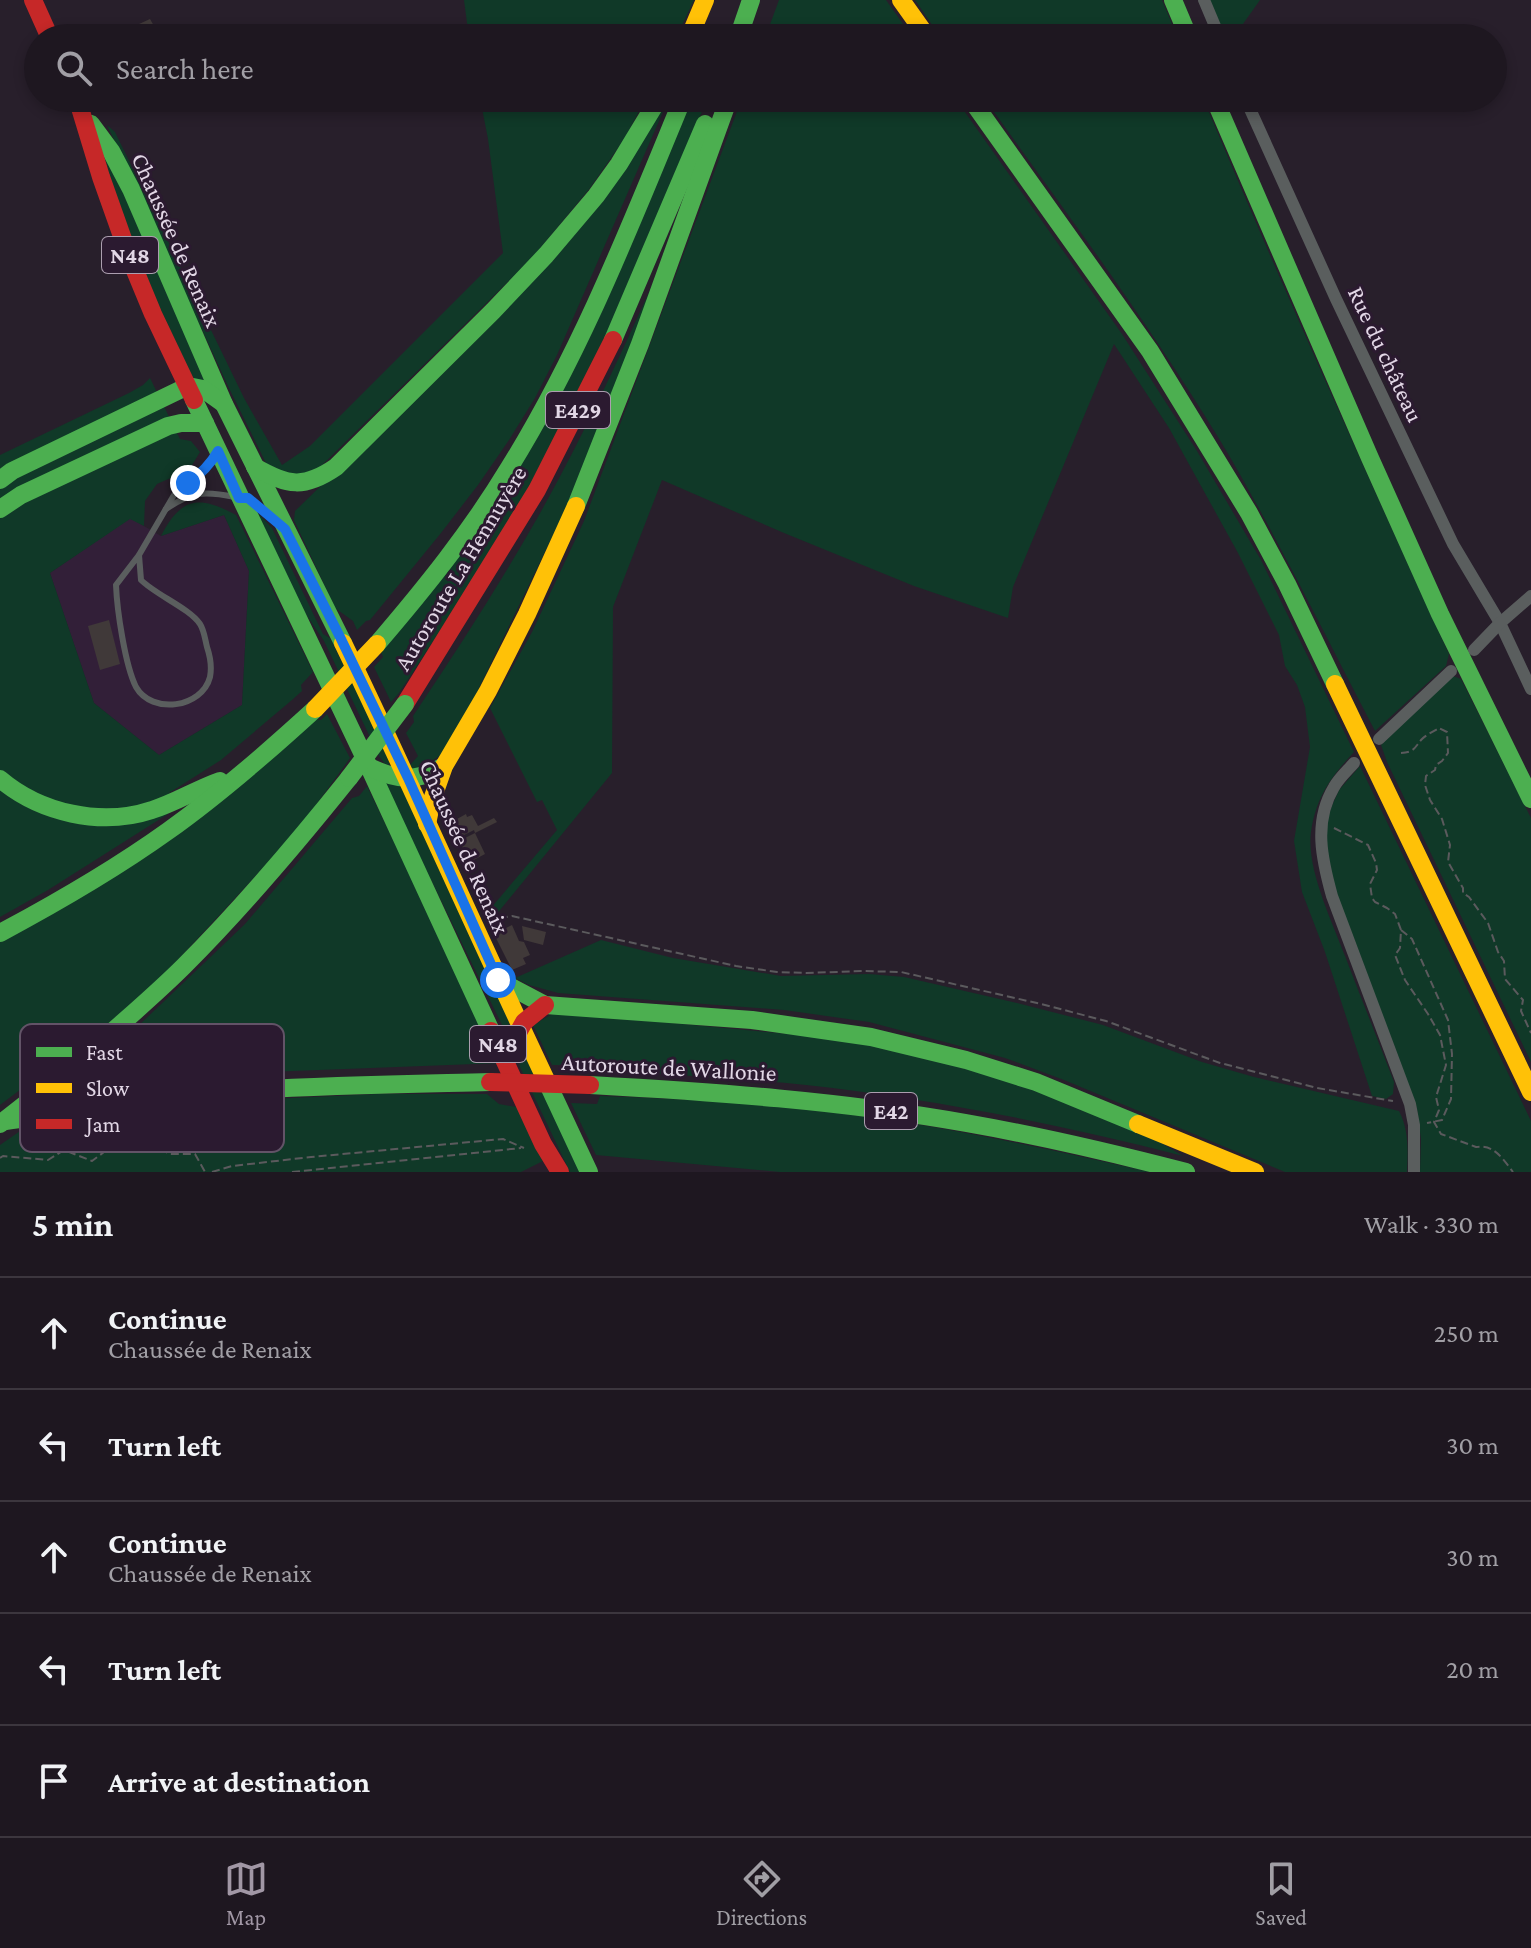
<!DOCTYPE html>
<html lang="en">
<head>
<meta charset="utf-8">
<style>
  :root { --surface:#1e1720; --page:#2b242d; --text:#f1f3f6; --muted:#a19fa5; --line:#3c363e; --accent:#a197a5 }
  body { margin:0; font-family:"Crimson Pro",serif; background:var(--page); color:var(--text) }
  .stop { position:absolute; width:24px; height:24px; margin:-18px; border:6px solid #1a73e8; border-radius:50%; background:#fff }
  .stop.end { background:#1a73e8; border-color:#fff; box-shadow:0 2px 8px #0008 }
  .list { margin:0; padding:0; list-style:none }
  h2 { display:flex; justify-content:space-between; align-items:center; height:104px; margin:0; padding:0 32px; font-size:34px }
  h2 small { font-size:26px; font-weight:400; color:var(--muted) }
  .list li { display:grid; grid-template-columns:52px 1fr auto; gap:24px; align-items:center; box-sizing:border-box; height:112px; padding:0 32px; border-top:2px solid var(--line) }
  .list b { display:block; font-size:30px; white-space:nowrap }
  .list p { margin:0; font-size:26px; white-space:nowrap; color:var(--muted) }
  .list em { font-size:26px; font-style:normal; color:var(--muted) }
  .icon { flex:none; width:44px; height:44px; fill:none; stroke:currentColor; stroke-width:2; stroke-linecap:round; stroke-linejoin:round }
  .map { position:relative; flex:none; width:1531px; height:1172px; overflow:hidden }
  .search { position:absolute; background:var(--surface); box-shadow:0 4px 12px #0003; left:24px; right:24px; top:24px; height:88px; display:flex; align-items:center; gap:20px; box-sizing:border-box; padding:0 28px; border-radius:44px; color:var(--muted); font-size:30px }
  .sheet { height:664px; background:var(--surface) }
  nav { display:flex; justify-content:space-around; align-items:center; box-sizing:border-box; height:112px; border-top:2px solid var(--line); background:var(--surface); font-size:22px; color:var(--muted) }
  nav a { display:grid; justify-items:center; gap:4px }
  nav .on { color:var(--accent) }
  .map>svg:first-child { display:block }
</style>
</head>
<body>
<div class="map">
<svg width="1531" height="1172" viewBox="0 0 1531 1172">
  <rect width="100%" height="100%" fill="#281f2b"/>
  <polygon fill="#321f38" points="224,515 249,571 242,705 159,755 94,703 50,573 130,518 161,536"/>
  <g fill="#103928">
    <polygon points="464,0 694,0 676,38 469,38"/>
    <polygon points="779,0 886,0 913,38 765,38"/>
    <polygon points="915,0 1162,0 1178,38 941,38"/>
    <polygon points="1204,0 1260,0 1233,38 1220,38"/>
    <polygon points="480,98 646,98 625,138 590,188 533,257 312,475 295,478 267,465 228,386 107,125 115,132 244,398 282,465 310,446 503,253 488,139"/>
    <polygon points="669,98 557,355 535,398 509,440 478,485 441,533 370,620 366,621 357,630 353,621 335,608 294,520 295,511 524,288"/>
    <polygon points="690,98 707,98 687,152 595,361 509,526 399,693 391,702 374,667 383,657 381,652 492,509"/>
    <path d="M742 98H955L1122 334 1197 451 1261 560 1354 752C1331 777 1316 797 1311 832 1306 868 1332 921 1345 956 1361 998 1378 1040 1394 1082L1393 1094 1386 1099 1372 1096 1325 952 1302 892 1294 841 1310 747 1305 707 1297 685 1285 666 1279 635 1238 553 1169 428 1114 344 1013 587 1008 618 914 586 784 533 662 480 613 607 612 773 496 915 487 918 485 915 557 830 542 800 537 802 490 708 532 632 584 521Z"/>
    <path d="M984 98H1203C1281 285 1365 470 1449 654L1446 666 1375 731C1325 635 1277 536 1221 442 1149 323 1065 211 984 98Z"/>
    <polygon points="93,133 107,157 217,396 191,378 153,296"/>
    <path d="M662 263 590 459 449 750 414 772 410 765 418 756 406 733 414 722 413 716C457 650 500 584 539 515 585 433 624 348 662 263Z"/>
    <path d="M150 378 180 439 191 441 200 452 189 470 157 484 145 501 144 526 130 519 50 573 94 703 159 755 242 705 249 571 224 515 161 536C181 497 199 495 236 515L313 672 301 685 302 691 292 700 221 760 169 793 168 814 48 890 0 917V455L129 393 143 385Z"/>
    <polygon points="252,507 272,528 323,634 330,638 389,756 389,766 384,763 379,756 324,641 299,604"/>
    <polygon points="1453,676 1461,679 1531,818 1531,1062 1387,762 1381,745"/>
    <polygon points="327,714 350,758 298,830 149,991 68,1057 57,1062 0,1105 0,941 315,719 321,720"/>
    <polygon points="1360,766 1531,1121 1531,1172 1420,1172 1421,1139 1417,1109 1327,873 1326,819 1339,790"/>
    <polygon points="381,778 402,783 512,1019 505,1031"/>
    <polygon points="367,786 501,1063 240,1073 67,1095 110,1056 114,1049 245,924 352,798 359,796"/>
    <path d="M601 940 673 958 781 976 869 974 904 977 1021 1004 1103 1025 1202 1062 1254 1077 1399 1111C1409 1130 1408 1151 1407 1172H1285L1064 1080 1005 1058 869 1022 784 1010 558 993 529 985 515 978Z"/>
    <path d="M556 1012 820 1037 894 1048 1016 1082 1158 1141 1183 1156C1059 1124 933 1099 806 1085 733 1078 660 1074 587 1069L582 1065H552L533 1025Z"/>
    <polygon points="525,1048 584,1172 570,1172 519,1065"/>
    <polygon points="378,1094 487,1094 499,1104 522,1108 545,1160 521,1172 0,1172 0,1145 23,1129 136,1109 269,1099"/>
    <path d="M600 1096C690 1099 779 1104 868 1117 963 1130 1057 1151 1150 1172H780L596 1155 571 1103 597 1104Z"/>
  </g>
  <g fill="#403939">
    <polygon points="150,19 158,33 159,32 161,38 132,38 128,29"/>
    <polygon points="109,620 120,664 100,670 88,626"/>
    <polygon points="466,814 467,817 472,815 478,826 494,818 497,822 475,833 474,830 458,838 452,825 458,822 457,819"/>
    <polygon points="475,833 485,854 470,862 459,841"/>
    <polygon points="512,925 519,941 524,942 530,955 523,958 526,964 512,970 494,934"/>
    <polygon points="522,926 546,932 543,945 524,940"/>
  </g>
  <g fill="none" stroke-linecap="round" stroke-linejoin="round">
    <g stroke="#5b5a5d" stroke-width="2" stroke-dasharray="8 4" stroke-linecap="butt">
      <path d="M1401 753C1415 752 1414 748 1422 739 1426 735 1434 731 1439 728L1447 732 1448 753 1442 761 1436 765 1435 770 1426 776 1425 785 1430 800 1442 819 1450 845 1448 862 1463 888V893L1469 897 1488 923 1498 952 1504 961 1505 979 1523 1000 1521 1011 1531 1033"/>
      <path d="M1334 828 1368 845 1376 863 1377 870 1370 884 1372 898 1375 902 1387 908 1395 914 1401 930 1400 948 1395 955 1405 980 1428 1014 1440 1035 1446 1065 1436 1097 1439 1110 1434 1122 1441 1134 1476 1147C1494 1144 1503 1159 1513 1172"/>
      <polyline points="488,920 512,916 736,966 777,972 806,973 863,971 901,972 1041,1004 1106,1021 1220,1063 1317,1088 1393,1101"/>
      <polyline points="1401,930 1412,939 1448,1020 1452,1054 1451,1099 1442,1120 1427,1123"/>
      <polyline points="0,1158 3,1156 48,1160 64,1150 92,1161 128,1134 144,1135 169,1154 195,1154 205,1172"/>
      <polyline points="212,1172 232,1166 311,1157 503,1139 524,1148"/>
      <polyline points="292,1172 521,1148"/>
    </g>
    <g stroke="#5a5e5e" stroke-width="6">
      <polyline points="250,499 272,518"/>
      <path d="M166 509C192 491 205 491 235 497"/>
      <path d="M139 555 141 580C156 595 189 608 200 624 204 630 205 639 207 647 210 656 212 667 210 677 202 708 152 715 136 687 125 665 117 610 116 585L139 555 174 495 201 474 211 463 216 454"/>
    </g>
    <g stroke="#5a5e5e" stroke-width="12">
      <polyline points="1204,0 1220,38"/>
      <polyline points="1245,98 1336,299 1453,544 1500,623 1531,689"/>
      <polyline points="1474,650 1500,623 1531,596"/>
      <polyline points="1379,739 1451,671"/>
      <path d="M1354 763C1347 771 1339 778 1334 787 1313 822 1322 860 1332 896L1410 1104 1414 1125V1172"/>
    </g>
    <g stroke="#4caf50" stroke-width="18">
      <polyline points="1173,0 1189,38"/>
      <polyline points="738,38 751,0"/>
      <polyline points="970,98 1150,351 1249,513 1287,584 1335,684"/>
      <polyline points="1214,98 1370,458 1440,614 1531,799"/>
      <polyline points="91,124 111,151 131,189 224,404 343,643"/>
      <polyline points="613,340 705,124"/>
      <polyline points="194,400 369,767 491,1031"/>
      <path d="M255 467C288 486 304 489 336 467L493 311 546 255 596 196 619 164 659 98"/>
      <polyline points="0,480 12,471 188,386 203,389 224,404"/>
      <polyline points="576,506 640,344 729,98"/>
      <polyline points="0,509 21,495 168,426 181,423 205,423"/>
      <path d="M377 644C425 588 471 531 509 468 581 352 631 224 683 98"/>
      <path d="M369 767C397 780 416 783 444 766"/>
      <path d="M0 779C40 813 101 827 152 810 175 803 197 789 220 781"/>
      <path d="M0 933C58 902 115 869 168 831 220 794 268 752 315 709"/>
      <polyline points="498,980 545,1005 752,1020 871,1037 966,1060 1036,1082 1138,1124"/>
      <path d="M80 1061C114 1029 151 999 184 966 243 907 297 843 349 778"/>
      <polyline points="546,1080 589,1172"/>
      <path d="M590 1085C716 1092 842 1101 966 1123 1040 1136 1113 1153 1186 1172"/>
      <path d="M0 1122C78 1110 156 1097 235 1091 320 1085 405 1084 490 1082"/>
    </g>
    <g stroke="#ffc107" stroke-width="18">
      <polyline points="901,0 928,38"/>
      <polyline points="689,38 705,0"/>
      <path d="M343 643C413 788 477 934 546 1080"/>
      <polyline points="1335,684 1531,1092"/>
      <polyline points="427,824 432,800 444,766 488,691 527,614 576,506"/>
      <polyline points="1138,1124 1255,1172"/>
    </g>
    <g stroke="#c62828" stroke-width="18">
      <polyline points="33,0 50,38"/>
      <polyline points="77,98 101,177 129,256 153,314 194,400"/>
      <polyline points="405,704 537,490 613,340"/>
      <polyline points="491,1031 543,1144 560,1172"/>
      <polyline points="504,1058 524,1022 545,1005"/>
    </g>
    <g stroke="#4caf50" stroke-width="18">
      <polyline points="349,778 405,704"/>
      <polyline points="0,1124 80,1061"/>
    </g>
    <polyline stroke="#ffc107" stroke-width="18" points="315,709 377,644"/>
    <polyline stroke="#c62828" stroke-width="18" points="490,1082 590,1085"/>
  </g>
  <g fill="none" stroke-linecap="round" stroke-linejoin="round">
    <path stroke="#1a73e8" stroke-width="10" d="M188 483C201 474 210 465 218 451L239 498H248L285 529 340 637 408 778 498 980"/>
  </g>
  <g text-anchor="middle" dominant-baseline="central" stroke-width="6" stroke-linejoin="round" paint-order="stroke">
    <g fill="#2b1a30" stroke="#ab9eaf" stroke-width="2">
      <rect x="102" y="237" width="56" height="36" rx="6"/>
      <rect x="546" y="392" width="64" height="36" rx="6"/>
      <rect x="470" y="1026" width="56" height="36" rx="6"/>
      <rect x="865" y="1093" width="52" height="36" rx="6"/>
    </g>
    <g font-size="22" font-weight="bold" fill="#e2d7e6">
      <text x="130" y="255">N48</text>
      <text x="578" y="410">E429</text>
      <text x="498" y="1044">N48</text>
      <text x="891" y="1111">E42</text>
    </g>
    <g font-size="24" fill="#e2d7e6" stroke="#2b1a30">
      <text transform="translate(177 240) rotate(66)">Chaussée de Renaix</text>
      <text transform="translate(1386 354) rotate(65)">Rue du château</text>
      <text transform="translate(460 568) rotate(-59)">Autoroute La Hennuyère</text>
      <text transform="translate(465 847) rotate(66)">Chaussée de Renaix</text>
      <text transform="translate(669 1067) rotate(3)">Autoroute de Wallonie</text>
    </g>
  </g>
  <rect x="20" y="1024" width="264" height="128" rx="12" fill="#2b1a30" stroke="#625367" stroke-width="2"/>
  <rect x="36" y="1047" width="36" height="10" fill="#4caf50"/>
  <rect x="36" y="1083" width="36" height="10" fill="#ffc107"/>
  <rect x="36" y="1119" width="36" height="10" fill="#c62828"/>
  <g font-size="22" fill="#e2d7e6">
    <text x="86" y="1060">Fast</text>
    <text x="86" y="1096">Slow</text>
    <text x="86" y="1132">Jam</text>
  </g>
</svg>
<div class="stop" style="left:498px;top:980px"></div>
<div class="stop end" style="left:188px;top:483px"></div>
<div class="search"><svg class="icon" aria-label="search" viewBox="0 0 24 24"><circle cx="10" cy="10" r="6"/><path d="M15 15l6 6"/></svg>Search here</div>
</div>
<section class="sheet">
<h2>5 min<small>Walk · 330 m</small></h2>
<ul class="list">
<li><svg class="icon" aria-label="ahead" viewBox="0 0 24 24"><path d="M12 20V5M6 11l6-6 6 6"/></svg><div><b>Continue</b><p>Chaussée de Renaix</p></div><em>250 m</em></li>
<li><svg class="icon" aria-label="left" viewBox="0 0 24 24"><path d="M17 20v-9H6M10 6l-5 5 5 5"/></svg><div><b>Turn left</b></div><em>30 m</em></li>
<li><svg class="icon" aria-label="ahead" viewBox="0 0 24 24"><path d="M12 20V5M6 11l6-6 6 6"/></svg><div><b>Continue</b><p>Chaussée de Renaix</p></div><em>30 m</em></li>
<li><svg class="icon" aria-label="left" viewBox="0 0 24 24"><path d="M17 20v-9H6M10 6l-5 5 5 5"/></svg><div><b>Turn left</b></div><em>20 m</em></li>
<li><svg class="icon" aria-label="arrive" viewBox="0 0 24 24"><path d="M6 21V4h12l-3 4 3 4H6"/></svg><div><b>Arrive at destination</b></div></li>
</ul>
</section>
<nav>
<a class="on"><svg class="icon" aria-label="map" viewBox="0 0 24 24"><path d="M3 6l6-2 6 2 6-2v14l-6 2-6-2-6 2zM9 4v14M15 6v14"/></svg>Map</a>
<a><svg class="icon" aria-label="directions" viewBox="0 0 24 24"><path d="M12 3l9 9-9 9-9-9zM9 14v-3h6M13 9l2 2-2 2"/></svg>Directions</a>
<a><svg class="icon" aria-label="saved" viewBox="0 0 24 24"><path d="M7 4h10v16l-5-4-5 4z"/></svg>Saved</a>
</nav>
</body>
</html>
